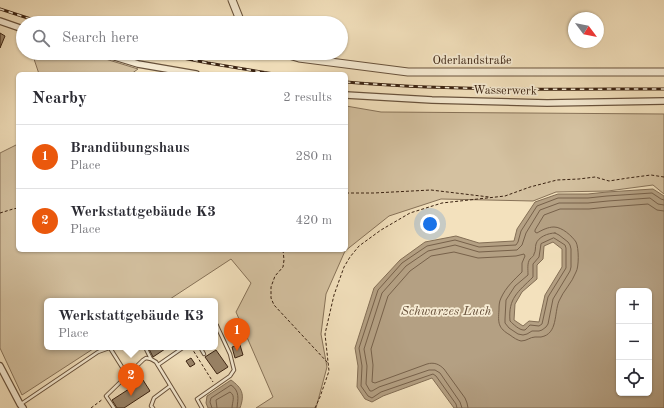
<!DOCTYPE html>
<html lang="en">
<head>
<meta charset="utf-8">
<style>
  :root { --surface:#fff; --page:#f2f2f3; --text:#2b2b33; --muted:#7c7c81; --line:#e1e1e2; --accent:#ea580c }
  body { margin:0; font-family:"Old Standard TT",serif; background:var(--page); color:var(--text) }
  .controls { position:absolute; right:12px; bottom:12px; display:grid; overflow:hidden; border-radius:6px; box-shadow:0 1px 3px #0004 }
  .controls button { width:36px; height:36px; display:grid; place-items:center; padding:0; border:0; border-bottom:1px solid var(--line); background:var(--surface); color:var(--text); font:20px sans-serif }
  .compass { position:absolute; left:568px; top:12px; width:36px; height:36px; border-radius:50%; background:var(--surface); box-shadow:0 1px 3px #0004; rotate:122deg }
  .you { position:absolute; left:430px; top:224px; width:14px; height:14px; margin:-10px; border:3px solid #fff; border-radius:50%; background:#1a73e8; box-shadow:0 0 0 6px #1a73e833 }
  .badge { display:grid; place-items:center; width:26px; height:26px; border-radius:50%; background:var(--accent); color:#fff; font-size:13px; font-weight:700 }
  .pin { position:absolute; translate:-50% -33px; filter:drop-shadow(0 1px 2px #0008) }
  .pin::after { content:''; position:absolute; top:21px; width:14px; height:12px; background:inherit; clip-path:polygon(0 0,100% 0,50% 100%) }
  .popup { position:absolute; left:44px; top:298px; width:174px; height:52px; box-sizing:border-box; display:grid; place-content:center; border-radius:6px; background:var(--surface); filter:drop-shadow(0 1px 3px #0005); font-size:13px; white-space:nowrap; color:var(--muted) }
  .popup b { font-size:15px; color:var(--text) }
  .popup::after { content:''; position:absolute; left:50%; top:100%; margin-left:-8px; border:8px solid transparent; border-top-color:var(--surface) }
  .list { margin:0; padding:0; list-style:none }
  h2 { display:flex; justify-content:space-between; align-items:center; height:52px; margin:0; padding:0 16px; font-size:17px }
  h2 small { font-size:13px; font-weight:400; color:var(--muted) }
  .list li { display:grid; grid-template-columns:26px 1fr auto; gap:12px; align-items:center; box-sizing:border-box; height:64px; padding:0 16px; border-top:1px solid var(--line) }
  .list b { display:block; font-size:15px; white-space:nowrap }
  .list p { margin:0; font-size:13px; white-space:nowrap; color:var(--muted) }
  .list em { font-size:13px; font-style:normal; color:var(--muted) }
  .icon { flex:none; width:22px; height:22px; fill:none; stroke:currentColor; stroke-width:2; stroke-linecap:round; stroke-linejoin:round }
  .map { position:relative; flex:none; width:664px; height:408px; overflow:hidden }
  .search { position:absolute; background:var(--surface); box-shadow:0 1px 3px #0004; left:16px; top:16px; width:332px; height:44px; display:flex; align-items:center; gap:10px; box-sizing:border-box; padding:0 14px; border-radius:22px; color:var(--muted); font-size:15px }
  .panel { position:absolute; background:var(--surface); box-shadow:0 1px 3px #0004; left:16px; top:72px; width:332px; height:180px; border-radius:6px }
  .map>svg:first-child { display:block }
</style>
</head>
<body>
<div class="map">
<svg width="664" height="408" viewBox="0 0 664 408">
  <rect width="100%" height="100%" fill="#f3e1bd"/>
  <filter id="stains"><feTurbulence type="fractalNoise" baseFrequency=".005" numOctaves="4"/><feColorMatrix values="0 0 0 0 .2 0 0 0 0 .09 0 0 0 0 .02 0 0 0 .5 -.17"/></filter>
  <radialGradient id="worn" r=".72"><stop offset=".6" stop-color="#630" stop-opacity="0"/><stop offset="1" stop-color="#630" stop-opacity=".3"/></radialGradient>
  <g fill="#d4c1a0" stroke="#877258">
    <polygon points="32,53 86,53 138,69 131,74 39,74"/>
    <polygon points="346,106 381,112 664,114 664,194 653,185 608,191 556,192 533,201 441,199 389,216 345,251 326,294 321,334 327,367 316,408 256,408 273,397 236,312 251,283 231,259 167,301 47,301 47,347 96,347 22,395 0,348 0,153 18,144 18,250 346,250"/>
  </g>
  <g fill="#b4a083" stroke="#836e55" fill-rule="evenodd">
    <path d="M653 189 664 196V408H454L432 378 383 396 372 402 365 399 357 387 358 366 355 348 374 288 400 260 425 242 456 236 479 243 514 241 517 229 535 202 558 194H588L607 192ZM553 242 562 249V267L545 295 539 322 529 321 523 326 514 320 515 304 522 292 537 279V265L543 259 544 246ZM619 291H649V393H619Z"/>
    <path d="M231 380C242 388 245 394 240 408H208L206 403 207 396Z"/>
  </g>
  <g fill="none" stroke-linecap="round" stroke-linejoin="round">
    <g stroke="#77614a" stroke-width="1">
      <path d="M555 233 559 235 568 242 570 245 571 249V267L570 271 553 299 548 324 546 327 542 330 539 331H532L527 334 523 335 518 334 509 328 505 323V319L506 300 515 286 528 275C528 269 527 263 530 259 532 257 534 256 534 254 536 251 535 247 536 244 538 237 548 233 555 233Z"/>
      <path d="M554 238 565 245 566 248V268L548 297 542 324 539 326 530 325C529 326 526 329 525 330 520 331 513 324 510 321 508 298 518 292 533 277V264L539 257 541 244Z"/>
      <path d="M212 408 210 402 211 398 231 385C240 391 238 399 237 408"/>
      <path d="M217 408 216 400 230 392C236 396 232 402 232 408"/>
      <polyline points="457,408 456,404 436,376 433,374 381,392 372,398 368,396 361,386 362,366 359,348 378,290 402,263 427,246 455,240 479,247 516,245 518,242 521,231 537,206 558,198 588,198 607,196 652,193 661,199 664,200"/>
      <polyline points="462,408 460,402 440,373 435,370 429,370 379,387 372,391 370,391 366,384 367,366 364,349 382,293 406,266 428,251 455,245 479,252 517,250 522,245 526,233 540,210 559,203 588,203 608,201 650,198 658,204 664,205"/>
      <path d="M468 408 467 403 465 398 444 369C439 364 434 362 427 364L375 383 372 382 373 365 371 349 388 296 410 271 431 256 454 252 478 258 516 256 524 254 525 256 522 263V272C514 280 506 287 501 298 499 302 499 306 499 310 498 323 498 328 510 335 514 338 517 340 521 341 527 341 530 337 535 337 537 337 539 337 541 337 558 334 554 313 559 301 563 291 572 283 576 272 579 267 579 248 576 242 572 236 562 227 554 227 548 227 542 230 537 233L535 232V230L544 215 560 209H589L608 207 648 204 657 210 664 211"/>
    </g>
  </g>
  <g fill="#9a856a" stroke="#3a2211">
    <polygon points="0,33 5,36 0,48"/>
    <polygon points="240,345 243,355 235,358 232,347"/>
    <polygon points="148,347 168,347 153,357"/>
    <polygon points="216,350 228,367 217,374 205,357"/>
    <polygon points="191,358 195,364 190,367 186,361"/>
    <polygon points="143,380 150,391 124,408 117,408 112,400"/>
  </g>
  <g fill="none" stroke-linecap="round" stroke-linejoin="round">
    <g stroke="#68523c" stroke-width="4.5">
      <g id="service">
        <polyline points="215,322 217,326"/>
        <polyline points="145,347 151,359"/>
        <polyline points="200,347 204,354"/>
        <polyline points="110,348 127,375"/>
        <polyline points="158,365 184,347"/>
        <polyline points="21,404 98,352 112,347"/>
        <polyline points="114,408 106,396 143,360 146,358 151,359 156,362 184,408"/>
        <polyline points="153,408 151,406 154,398 170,386"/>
        <polyline points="202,408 197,399 230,376 234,370 230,354 217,326 215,327"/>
      </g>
    </g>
    <g stroke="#68523c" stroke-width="8">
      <g id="minor">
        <polyline points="0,21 23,29"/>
        <polyline points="102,53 138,64 196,74"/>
        <polyline points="346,95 432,100 547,103 664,101"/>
        <polyline points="0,366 20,404 23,408"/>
      </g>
    </g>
    <g stroke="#68523c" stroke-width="9">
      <g id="tertiary">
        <polyline points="232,0 240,20 243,23"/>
        <polyline points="282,53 299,58 408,72 664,72"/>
      </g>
    </g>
    <g stroke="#3a2211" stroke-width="1" stroke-dasharray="3 2" stroke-linecap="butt">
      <polyline points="346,193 374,193 431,190 489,197"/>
      <polyline points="0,213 13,209 18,208"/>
      <polyline points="283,250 284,260 283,267 275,276 271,287 271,298 274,305 328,363"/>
      <polyline points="191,347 213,382"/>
      <polyline points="91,408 103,399"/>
      <polyline points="315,408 320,397 329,371 325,334 334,295 344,267 350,257 359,246 381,230 410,213 442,203 505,196 530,187 557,180 579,179 595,177 609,181 628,178 651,175 664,177"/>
    </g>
    <use href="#service" stroke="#f7ecd4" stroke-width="2.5"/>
    <use href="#minor" stroke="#f7ecd4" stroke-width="5.5"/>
    <use href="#tertiary" stroke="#f7ecd4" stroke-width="7"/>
    <g stroke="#3a2211" stroke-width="3">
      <g id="rail">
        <polyline points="0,9 43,23"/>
        <polyline points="142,53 163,58"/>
        <polyline points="158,53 208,63 274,74"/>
        <path d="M346 82C452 91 558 89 664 89"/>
      </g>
    </g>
    <use href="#rail" stroke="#f7ecd4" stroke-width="1.5" stroke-dasharray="4.5" stroke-linecap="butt"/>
  </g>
  <g text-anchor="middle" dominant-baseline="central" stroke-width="3.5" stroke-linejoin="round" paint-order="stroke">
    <g font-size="12" fill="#3a2211" stroke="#f7ecd4">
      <text x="472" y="61">Oderlandstraße</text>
      <text transform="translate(505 91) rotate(1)">Wasserwerk</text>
    </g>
    <g font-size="13" font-style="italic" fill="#654e39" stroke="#f7ecd4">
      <text x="446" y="311">Schwarzes Luch</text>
    </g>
  </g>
  <rect width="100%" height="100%" filter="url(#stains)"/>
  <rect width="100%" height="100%" fill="url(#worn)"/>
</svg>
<div class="controls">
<button>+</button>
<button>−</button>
<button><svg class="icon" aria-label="locate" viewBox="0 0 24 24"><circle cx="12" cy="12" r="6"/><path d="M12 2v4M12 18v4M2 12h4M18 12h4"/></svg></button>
</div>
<svg class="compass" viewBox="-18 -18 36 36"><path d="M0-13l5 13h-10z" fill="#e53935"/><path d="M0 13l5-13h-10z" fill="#7c7c81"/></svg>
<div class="you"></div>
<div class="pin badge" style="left:237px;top:351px">1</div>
<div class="pin badge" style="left:131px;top:396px">2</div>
<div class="popup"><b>Werkstattgebäude K3</b>Place</div>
<div class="search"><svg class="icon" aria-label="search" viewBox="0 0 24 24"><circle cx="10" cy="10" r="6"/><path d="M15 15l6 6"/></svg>Search here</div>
<section class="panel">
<h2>Nearby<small>2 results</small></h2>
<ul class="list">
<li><span class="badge">1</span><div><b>Brandübungshaus</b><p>Place</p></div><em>280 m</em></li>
<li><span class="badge">2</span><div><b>Werkstattgebäude K3</b><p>Place</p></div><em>420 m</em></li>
</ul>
</section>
</div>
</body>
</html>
